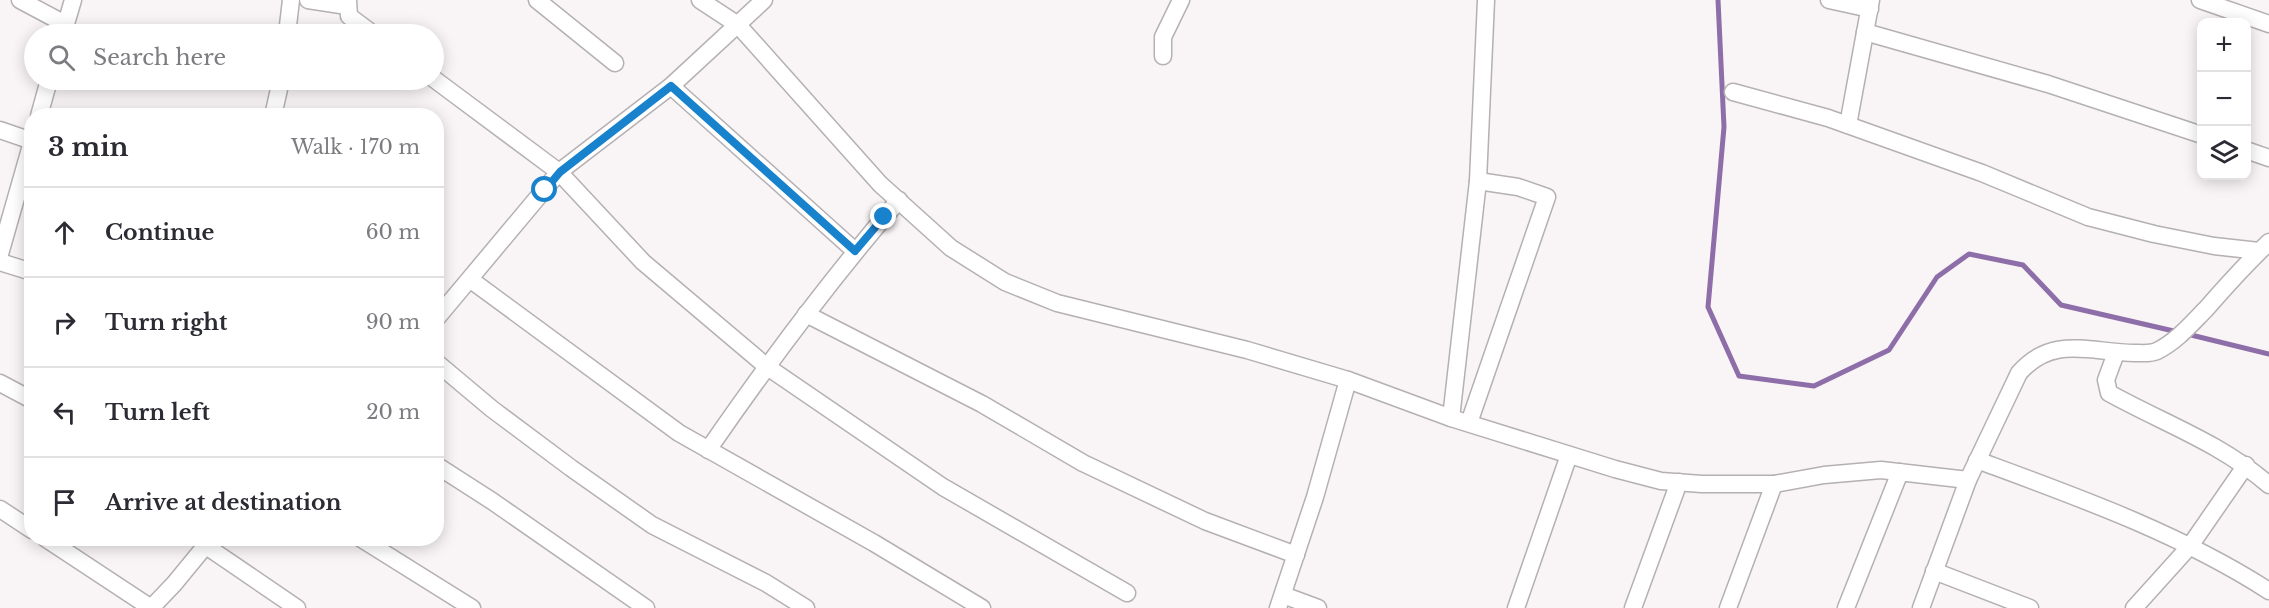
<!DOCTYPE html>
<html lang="en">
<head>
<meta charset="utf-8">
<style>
  :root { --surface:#fff; --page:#f7f7f7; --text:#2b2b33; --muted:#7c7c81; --line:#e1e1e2 }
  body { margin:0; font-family:"Libre Baskerville",serif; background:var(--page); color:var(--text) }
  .controls { position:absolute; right:18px; top:18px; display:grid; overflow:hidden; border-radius:12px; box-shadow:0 3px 15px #0003 }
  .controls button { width:54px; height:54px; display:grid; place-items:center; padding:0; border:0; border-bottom:2px solid var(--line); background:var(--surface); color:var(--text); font:30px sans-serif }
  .stop { position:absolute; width:18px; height:18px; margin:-14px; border:4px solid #1982cd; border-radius:50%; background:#fff }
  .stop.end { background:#1982cd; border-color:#fff; box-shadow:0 2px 6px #0008 }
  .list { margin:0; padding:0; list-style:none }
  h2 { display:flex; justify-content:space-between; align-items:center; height:78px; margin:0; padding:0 24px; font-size:26px }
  h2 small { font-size:20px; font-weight:400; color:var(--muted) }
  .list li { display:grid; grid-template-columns:39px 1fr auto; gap:18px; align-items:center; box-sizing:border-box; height:90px; padding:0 24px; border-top:2px solid var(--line) }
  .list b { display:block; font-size:22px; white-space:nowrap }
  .list em { font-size:20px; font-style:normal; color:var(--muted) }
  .icon { flex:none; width:33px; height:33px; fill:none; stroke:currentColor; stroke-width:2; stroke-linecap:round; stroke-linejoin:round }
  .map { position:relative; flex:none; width:2269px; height:608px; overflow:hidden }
  .search { position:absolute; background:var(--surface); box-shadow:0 3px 15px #0003; left:24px; top:24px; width:420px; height:66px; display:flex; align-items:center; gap:15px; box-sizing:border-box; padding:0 21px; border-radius:33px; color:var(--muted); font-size:22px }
  .panel { position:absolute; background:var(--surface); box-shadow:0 3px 15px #0003; left:24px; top:108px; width:420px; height:438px; border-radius:24px }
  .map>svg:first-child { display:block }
</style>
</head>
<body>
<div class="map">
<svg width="2269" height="608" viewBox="0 0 2269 608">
  <rect width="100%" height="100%" fill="#f9f4f6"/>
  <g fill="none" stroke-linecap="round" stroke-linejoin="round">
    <g stroke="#8e6ea8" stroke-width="5">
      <polyline points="1718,0 1724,127 1708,307 1739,376 1814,386 1889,350 1937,277 1969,254 2023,265 2061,305 2178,332"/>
      <polyline points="2187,334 2269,354"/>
    </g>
    <g stroke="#b5b0b2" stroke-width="19">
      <g id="minor">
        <polyline points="20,0 65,24"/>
        <polyline points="308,0 347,6"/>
        <polyline points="348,0 349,16 373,34"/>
        <polyline points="537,0 615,63"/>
        <polyline points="700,0 738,25 880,184 951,248 1005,282 1057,303 1247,350 1348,380 1451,418 1615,469 1661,481 1702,484 1774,484 1824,475 1881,470 1968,480"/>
        <polyline points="1829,0 1870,9"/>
        <polyline points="2200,0 2269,24"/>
        <polyline points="1865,32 2048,84 2202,135"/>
        <polyline points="63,34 73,0"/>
        <polyline points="287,34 291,0"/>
        <polyline points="1163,56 1163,37 1181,0"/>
        <polyline points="434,79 559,172 643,262 766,366 943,487 1127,593"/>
        <polyline points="671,86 855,251"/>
        <polyline points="1733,92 1828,118 1982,173 2088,217 2154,234 2214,246 2259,251"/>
        <polyline points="39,116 49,80"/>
        <polyline points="273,116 281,80"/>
        <polyline points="1848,125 1871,0"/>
        <polyline points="0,130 32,141"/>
        <polyline points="2246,150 2269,158"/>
        <polyline points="0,254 32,142"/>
        <polyline points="0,262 32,272"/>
        <polyline points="471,280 679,433 874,543 982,608"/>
        <polyline points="806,314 982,404 1083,463 1205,521 1296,555"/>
        <polyline points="436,319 559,172 671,86 764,0"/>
        <path d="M2116 353 2106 380 2109 393C2165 424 2219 442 2269 485"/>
        <polyline points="436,362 492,409 571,468 652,525 766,583 806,608"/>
        <polyline points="0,383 32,400"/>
        <polyline points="1451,418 1478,181 1486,0"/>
        <polyline points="1469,423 1547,197 1518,187 1478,181"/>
        <path d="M708 450C768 363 830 280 899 200"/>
        <path d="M1977 460C2077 497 2179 533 2269 591"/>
        <polyline points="436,465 492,501 646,608"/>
        <polyline points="0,509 32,530"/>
        <polyline points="45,538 151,608"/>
        <polyline points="360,538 472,608"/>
        <polyline points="206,546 297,608"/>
        <polyline points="1934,571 2030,608"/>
        <polyline points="1283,595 1318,608"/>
        <polyline points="151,608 174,584 211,539"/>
        <polyline points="1278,608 1315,497 1348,380"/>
        <polyline points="1516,608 1569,455"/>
        <polyline points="1633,608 1679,482"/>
        <polyline points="1728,608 1774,484"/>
        <polyline points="1846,608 1900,472"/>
        <path d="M1921 608 1968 480 2019 373C2053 334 2091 353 2135 353 2142 353 2151 354 2157 351 2177 341 2191 324 2206 309 2226 286 2247 263 2269 242"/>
        <polyline points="2134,608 2190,546 2246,465"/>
      </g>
    </g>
    <use href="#minor" stroke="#fff" stroke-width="16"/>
  </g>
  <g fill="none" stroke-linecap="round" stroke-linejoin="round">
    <polyline stroke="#1982cd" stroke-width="8" points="545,190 560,172 671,86 855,251 884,217"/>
  </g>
</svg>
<div class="controls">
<button>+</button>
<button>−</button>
<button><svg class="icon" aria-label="layers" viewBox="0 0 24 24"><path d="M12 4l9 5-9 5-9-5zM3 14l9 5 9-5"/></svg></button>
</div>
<div class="stop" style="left:545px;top:190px"></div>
<div class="stop end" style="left:884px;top:217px"></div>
<div class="search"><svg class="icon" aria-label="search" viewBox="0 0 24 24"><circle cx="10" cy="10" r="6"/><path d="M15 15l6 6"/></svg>Search here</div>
<section class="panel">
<h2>3 min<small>Walk · 170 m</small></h2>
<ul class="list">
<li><svg class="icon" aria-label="ahead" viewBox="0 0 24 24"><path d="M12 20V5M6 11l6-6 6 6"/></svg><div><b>Continue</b></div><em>60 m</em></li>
<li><svg class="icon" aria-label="right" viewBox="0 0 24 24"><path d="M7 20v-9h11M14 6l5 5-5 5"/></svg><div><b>Turn right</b></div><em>90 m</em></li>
<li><svg class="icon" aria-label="left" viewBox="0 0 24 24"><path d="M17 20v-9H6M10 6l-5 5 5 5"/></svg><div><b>Turn left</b></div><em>20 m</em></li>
<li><svg class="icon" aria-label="arrive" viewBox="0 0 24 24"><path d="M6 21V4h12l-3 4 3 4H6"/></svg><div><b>Arrive at destination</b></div></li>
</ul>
</section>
</div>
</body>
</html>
